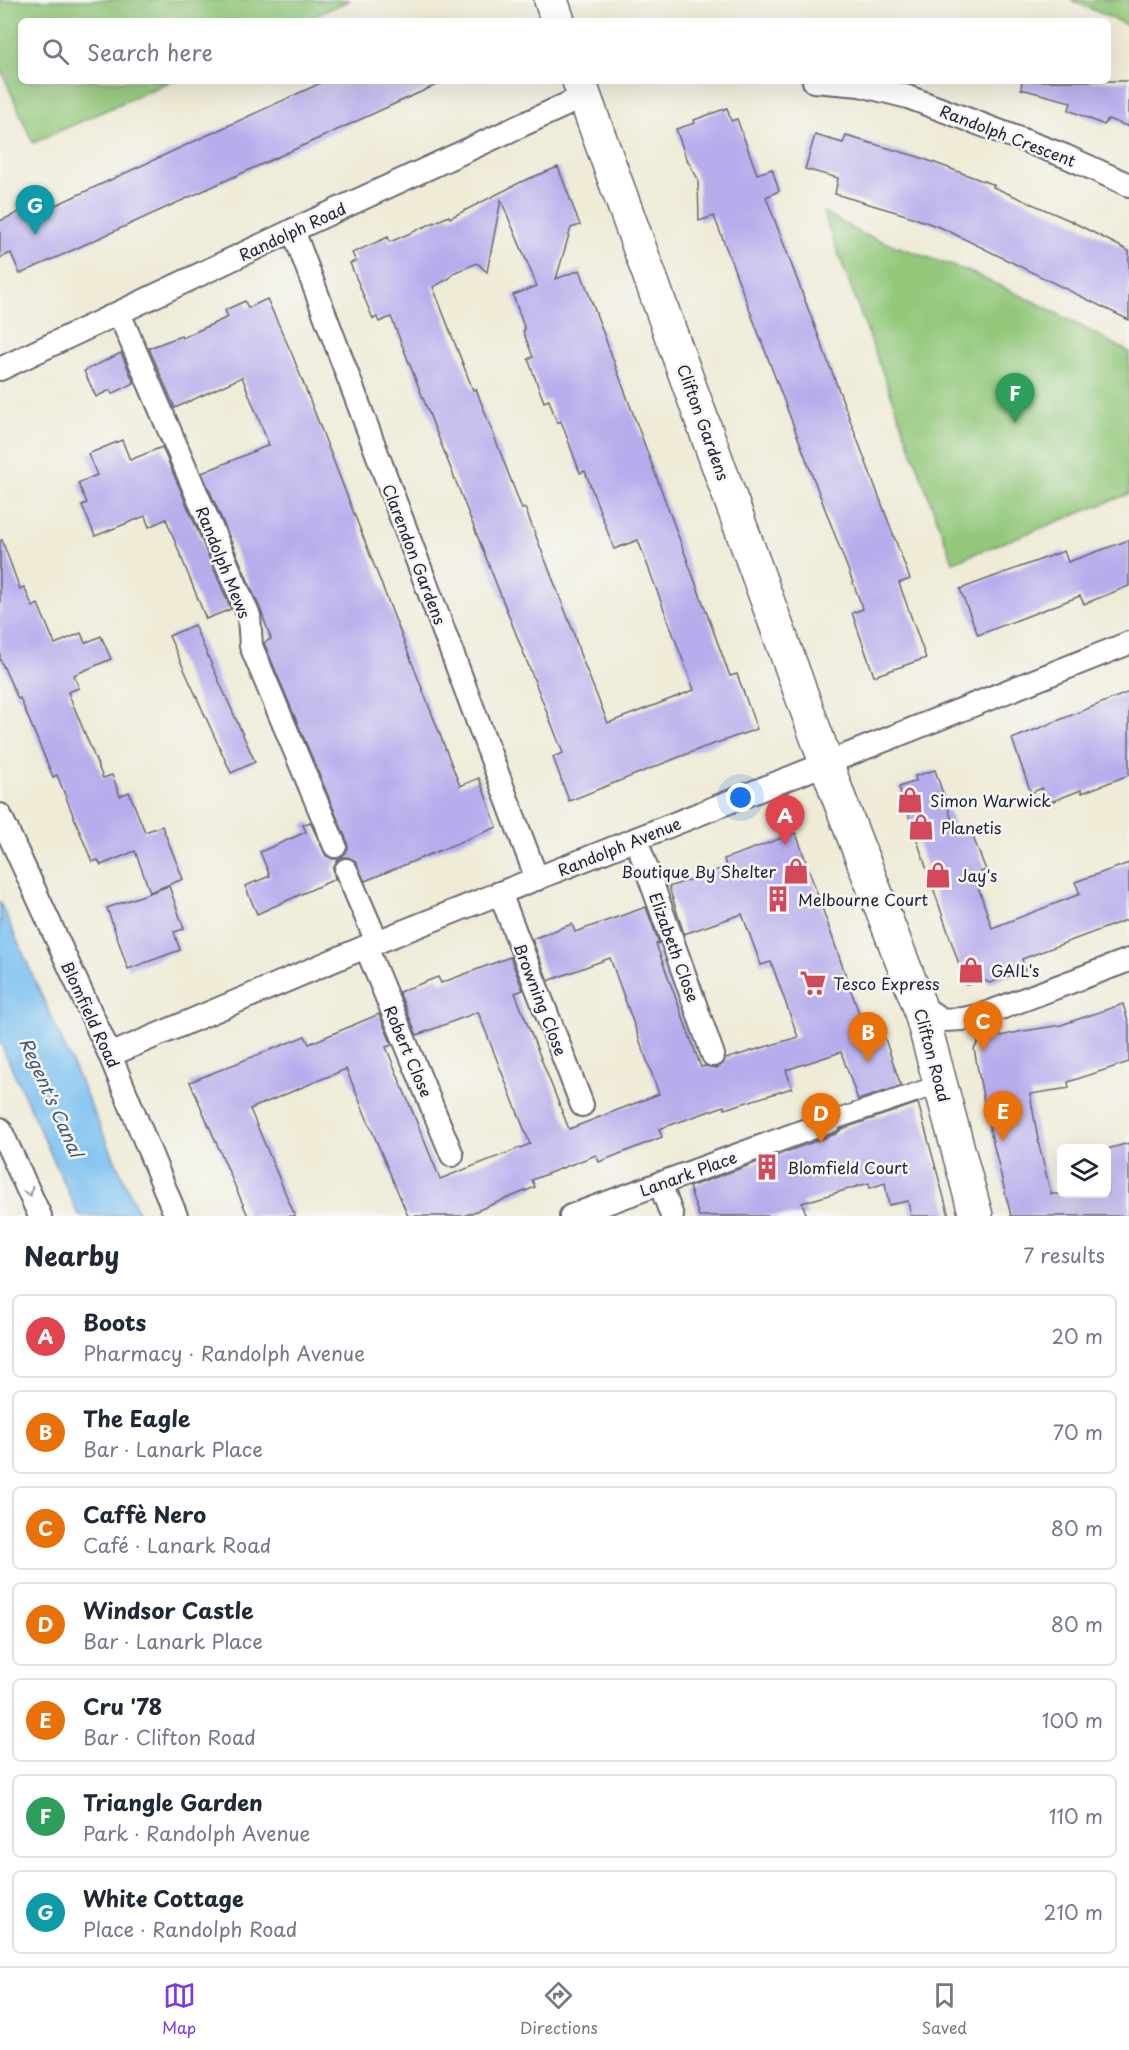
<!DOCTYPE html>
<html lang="en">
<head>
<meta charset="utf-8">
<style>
  :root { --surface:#fff; --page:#f6f6f7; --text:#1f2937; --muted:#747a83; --line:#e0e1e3; --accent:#7c3aed }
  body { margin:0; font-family:"Playpen Sans",sans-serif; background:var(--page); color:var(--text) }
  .controls { position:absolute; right:18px; bottom:18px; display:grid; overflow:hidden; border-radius:9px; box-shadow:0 6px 24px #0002 }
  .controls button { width:54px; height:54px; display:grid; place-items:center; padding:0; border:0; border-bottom:2px solid var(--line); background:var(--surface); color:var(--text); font:30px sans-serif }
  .you { position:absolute; left:741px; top:798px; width:21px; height:21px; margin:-15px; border:4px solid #fff; border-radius:50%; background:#1a73e8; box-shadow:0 0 0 9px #1a73e833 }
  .badge { display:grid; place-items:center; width:39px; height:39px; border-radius:50%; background:var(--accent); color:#fff; font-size:20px; font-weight:700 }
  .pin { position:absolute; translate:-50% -50px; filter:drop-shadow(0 2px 3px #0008) }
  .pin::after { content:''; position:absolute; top:32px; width:21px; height:18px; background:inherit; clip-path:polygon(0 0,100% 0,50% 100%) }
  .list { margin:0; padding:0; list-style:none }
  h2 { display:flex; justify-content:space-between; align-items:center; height:78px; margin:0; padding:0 24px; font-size:26px }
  h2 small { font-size:20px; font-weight:400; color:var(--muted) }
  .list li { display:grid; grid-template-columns:39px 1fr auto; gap:18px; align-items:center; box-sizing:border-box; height:84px; margin:0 12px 12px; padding:0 12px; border:2px solid var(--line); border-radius:9px }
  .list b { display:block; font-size:22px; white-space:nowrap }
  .list p { margin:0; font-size:20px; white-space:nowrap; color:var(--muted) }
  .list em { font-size:20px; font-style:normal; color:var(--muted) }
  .icon { flex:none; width:33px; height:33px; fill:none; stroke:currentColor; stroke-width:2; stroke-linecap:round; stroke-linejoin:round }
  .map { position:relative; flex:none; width:1129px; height:1216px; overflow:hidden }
  .search { position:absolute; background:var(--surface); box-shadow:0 6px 24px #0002; left:18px; right:18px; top:18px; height:66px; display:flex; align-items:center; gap:15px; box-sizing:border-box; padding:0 21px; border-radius:9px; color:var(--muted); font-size:22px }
  .sheet { height:750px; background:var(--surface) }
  nav { display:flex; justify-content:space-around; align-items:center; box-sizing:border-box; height:84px; border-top:2px solid var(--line); background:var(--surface); font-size:16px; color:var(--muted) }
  nav a { display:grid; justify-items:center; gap:3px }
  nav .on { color:var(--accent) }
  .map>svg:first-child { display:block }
</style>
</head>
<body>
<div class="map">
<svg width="1129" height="1216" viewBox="0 0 1129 1216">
  <rect width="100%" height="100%" fill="#f6f6f2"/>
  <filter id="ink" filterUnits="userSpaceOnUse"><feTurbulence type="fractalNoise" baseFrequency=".0167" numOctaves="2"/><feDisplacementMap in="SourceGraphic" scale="12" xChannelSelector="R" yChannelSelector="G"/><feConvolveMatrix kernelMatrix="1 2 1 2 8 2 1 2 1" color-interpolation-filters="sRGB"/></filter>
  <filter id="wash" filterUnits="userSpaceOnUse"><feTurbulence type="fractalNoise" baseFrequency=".008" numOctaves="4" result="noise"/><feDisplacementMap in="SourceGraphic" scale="24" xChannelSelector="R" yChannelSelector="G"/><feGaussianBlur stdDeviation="1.35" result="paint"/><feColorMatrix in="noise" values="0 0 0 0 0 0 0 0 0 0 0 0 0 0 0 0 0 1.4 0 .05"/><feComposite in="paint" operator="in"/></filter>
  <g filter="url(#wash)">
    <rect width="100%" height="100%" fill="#efebd7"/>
    <g fill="#93c87a" stroke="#5a755a" stroke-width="1.5">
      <polygon points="0,0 350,0 304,21 21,21 21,81 171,81 33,143 0,67"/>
      <polygon points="1071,0 1129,0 1129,26"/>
      <polygon points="823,212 862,234 972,273 1041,305 1129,352 1129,494 953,562"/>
    </g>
    <polygon fill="#79c0f1" stroke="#4e7196" stroke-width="1.5" points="0,902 140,1216 79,1216 0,1042"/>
    <g id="blocks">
      <g fill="#b7adec" fill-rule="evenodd">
        <polygon points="325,81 445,81 20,274 11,253 0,258 0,221 52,197 56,205"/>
        <polygon points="1022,81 1129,81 1129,127 1108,119 1104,125 1069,110 1071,102 1021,89"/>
        <polygon points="727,108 731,121 737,119 757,174 772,169 779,191 766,197 910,579 899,583 926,658 874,676 852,613 863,609 714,216 699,221 698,179 686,158 676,129 695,123 694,120"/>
        <polygon points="815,135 843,143 846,136 919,157 994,185 993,187 1069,220 1129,251 1129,320 942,228 906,215 835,194 838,178 805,169"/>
        <path d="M558 167 580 225 571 228 556 279 580 270 730 676 737 674 757 729 702 748 569 801 553 757 563 753 391 317 379 322 377 317 373 319 350 263 356 261 352 253 388 237 390 242 449 216 450 218 523 181ZM501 200 537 286 513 295 525 330 523 331 533 357 528 359 544 402 549 400 557 423 561 421 580 473 585 471 614 549 638 540 694 690 608 723 580 654 573 631 525 508 522 509 476 389 473 390 433 287 450 278 453 273 477 263 487 272Z"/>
        <polygon points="267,299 292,354 460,786 479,778 497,827 365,881 354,860 348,857 342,857 348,848 347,841 264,643 271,639 261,611 202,473 269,445 242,377 175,408 149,348 181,336 182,338 228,317 225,310 245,301 248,308"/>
        <polygon points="121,353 134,383 112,394 110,390 96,397 84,371"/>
        <polygon points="122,440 130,460 162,447 231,609 206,619 166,519 149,527 145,516 95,536 82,505 87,503 78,483 97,475 88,454"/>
        <polygon points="2,540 20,589 24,587 33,607 38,604 55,644 81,633 85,643 101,636 111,659 74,675 79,688 68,692 103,778 112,775 120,796 129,792 145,832 162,826 183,879 150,892 135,851 101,865 98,860 92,862 57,775 53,777 20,698 18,699 0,659 0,541"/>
        <polygon points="1129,540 1129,586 1084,604 1080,596 978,635 960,589 1064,551 1068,562"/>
        <polygon points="194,625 255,762 231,773 169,636"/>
        <polygon points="1129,692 1129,775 1082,793 1081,790 1048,803 1042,788 1031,793 1012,739"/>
        <polygon points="935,770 955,829 968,824 986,870 974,875 992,928 1080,894 1075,882 1129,863 1129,919 1022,959 1025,970 990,983 983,980 966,985 899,787 916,781 915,776"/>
        <polygon points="310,822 326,856 333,859 339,859 333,868 335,879 257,914 245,886 270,876 260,852 306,832 303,825"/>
        <polygon points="796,833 869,1042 884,1036 901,1086 858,1100 841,1052 786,1070 792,1088 725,1109 724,1106 659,1129 662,1137 599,1162 596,1155 562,1168 532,1180 535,1187 464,1216 408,1216 346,1069 250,1109 295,1216 248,1216 190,1082 305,1036 309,1044 379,1014 392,1045 386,1047 440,1179 530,1144 478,1012 417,1035 399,992 438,977 441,983 510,957 523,990 515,993 569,1129 659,1094 610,958 548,981 532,939 572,924 575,932 646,907 659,943 656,944 701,1067 705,1066 717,1068 723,1064 725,1059 798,1037 771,962 761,965 742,914 684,934 669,887 726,867 724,859"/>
        <polygon points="169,886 184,929 174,932 180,950 128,969 107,908"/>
        <polygon points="1123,1004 1129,1024 1129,1062 1068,1082 1069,1088 1030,1094 1039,1145 1051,1194 1107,1194 1107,1149 1129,1143 1129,1216 1011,1216 987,1118 974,1049 979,1041 1018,1032 1061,1025"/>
        <polygon points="918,1103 949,1216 911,1216 908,1201 889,1205 885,1183 870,1188 869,1183 802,1203 807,1216 699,1216 689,1187 836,1134 842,1129"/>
      </g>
    </g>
  </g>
  <g filter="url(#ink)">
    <use href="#blocks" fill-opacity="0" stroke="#6a6872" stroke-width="1.5"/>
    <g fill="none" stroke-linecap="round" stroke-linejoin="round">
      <g stroke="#6a6872" stroke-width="21">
        <polyline id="pedestrian" points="831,1121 941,1084"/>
      </g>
      <g stroke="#6a6872" stroke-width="26">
        <g id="minor">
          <polyline points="814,81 860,85 908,97 1065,156 1129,185"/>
          <polyline points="293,230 537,879"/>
          <polyline points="119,313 249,616 251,646 335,846"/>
          <polyline points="0,369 302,226 585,96"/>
          <polyline points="0,815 110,1055 176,1216"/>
          <polyline points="636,839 713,1055"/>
          <polyline points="346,870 377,942"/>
          <polyline points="500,893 582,1105"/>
          <polyline points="366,947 452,1155"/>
          <polyline points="919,1005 943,1020 963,1019 982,1015 1129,960"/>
          <polyline points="110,1055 377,942 1129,643"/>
          <polyline points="0,1129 40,1216"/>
          <polyline points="660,1183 672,1216"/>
          <polyline points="571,1216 831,1121"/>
        </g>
      </g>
      <g stroke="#6a6872" stroke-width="36">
        <g id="secondary">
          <polyline points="551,0 558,21"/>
          <polyline points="579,81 840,801 919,1005 976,1216"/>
        </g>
      </g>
      <use href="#pedestrian" stroke="#fff" stroke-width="18"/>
      <use href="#minor" stroke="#fff" stroke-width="22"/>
      <use href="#secondary" stroke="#fff" stroke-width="33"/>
    </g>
    <defs><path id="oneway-chevron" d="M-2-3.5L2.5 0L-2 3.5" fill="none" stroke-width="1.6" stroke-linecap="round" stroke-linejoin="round" transform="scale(1.5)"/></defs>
    <use stroke="#9c9ca7" href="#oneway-chevron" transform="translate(29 1192) rotate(65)"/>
  </g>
  <defs>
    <g id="shop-bare" transform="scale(2.07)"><path d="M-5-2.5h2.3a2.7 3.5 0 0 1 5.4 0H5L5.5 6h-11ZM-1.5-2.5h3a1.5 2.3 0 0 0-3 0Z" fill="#d1495b" stroke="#f6f6f2" stroke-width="2.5" paint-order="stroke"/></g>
    <g id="building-bare" transform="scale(2.07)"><path d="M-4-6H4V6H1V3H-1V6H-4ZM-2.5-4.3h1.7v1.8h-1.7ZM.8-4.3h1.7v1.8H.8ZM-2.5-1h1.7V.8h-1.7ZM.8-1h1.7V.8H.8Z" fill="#d1495b" stroke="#f6f6f2" stroke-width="2.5" paint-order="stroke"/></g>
    <g id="supermarket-bare" transform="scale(2.07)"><path d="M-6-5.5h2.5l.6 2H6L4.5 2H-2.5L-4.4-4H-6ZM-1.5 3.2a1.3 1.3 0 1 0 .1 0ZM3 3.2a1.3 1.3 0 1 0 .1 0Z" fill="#d1495b" stroke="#f6f6f2" stroke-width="2.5" paint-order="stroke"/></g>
  </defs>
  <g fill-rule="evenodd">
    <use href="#shop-bare" x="910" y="800"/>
    <use href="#shop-bare" x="921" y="827"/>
    <use href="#shop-bare" x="796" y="871"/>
    <use href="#shop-bare" x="938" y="875"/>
    <use href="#building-bare" x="778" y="899"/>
    <use href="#shop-bare" x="971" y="970"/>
    <use href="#supermarket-bare" x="813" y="983"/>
    <use href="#building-bare" x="767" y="1167"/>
  </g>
  <g text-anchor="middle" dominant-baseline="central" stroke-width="5" stroke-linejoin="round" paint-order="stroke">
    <g font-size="16" fill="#22223b" stroke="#f6f6f2">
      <text transform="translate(1008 135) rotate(21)">Randolph Crescent</text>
      <text transform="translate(292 231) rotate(-25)">Randolph Road</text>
      <text transform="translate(704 422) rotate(70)">Clifton Gardens</text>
      <text transform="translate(415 554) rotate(69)">Clarendon Gardens</text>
      <text transform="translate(224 562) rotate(68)">Randolph Mews</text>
      <text transform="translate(619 846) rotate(-22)">Randolph Avenue</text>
      <text transform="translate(675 947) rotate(70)">Elizabeth Close</text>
      <text transform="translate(541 999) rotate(69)">Browning Close</text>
      <text transform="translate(91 1014) rotate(65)">Blomfield Road</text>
      <text transform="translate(409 1051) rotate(67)">Robert Close</text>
      <text transform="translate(933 1055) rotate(75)">Clifton Road</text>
      <text transform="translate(688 1173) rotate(-20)">Lanark Place</text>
    </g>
    <g font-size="16" fill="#22223b" stroke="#f6f6f2" text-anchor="start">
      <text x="930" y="800">Simon Warwick</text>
      <text x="941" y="827">Planetis</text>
      <text x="776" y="871" text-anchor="end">Boutique By Shelter</text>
      <text x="958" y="875">Jay's</text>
      <text x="798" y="899">Melbourne Court</text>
      <text x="991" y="970">GAIL's</text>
      <text x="833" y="983">Tesco Express</text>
      <text x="787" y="1167">Blomfield Court</text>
    </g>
    <g font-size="18" font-style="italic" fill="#40597b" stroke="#f6f6f2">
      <text transform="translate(52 1097) rotate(66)">Regent's Canal</text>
    </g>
  </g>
</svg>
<div class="controls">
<button><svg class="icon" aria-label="layers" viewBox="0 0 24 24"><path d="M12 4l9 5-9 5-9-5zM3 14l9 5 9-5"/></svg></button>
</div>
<div class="you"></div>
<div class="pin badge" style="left:785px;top:845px;background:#e0444e">A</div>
<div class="pin badge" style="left:868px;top:1062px;background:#e8710a">B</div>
<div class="pin badge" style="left:983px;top:1051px;background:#e8710a">C</div>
<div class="pin badge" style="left:821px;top:1143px;background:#e8710a">D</div>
<div class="pin badge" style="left:1003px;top:1141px;background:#e8710a">E</div>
<div class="pin badge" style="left:1015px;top:423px;background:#2e9e5b">F</div>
<div class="pin badge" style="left:35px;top:235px;background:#0f9aa8">G</div>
<div class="search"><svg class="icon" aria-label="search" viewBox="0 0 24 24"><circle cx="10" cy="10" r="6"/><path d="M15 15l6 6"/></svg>Search here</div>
</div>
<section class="sheet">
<h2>Nearby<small>7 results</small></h2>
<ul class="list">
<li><span class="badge" style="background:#e0444e">A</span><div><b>Boots</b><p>Pharmacy · Randolph Avenue</p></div><em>20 m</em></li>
<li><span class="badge" style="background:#e8710a">B</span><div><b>The Eagle</b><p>Bar · Lanark Place</p></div><em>70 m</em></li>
<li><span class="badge" style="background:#e8710a">C</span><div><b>Caffè Nero</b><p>Café · Lanark Road</p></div><em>80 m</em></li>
<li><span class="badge" style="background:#e8710a">D</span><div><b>Windsor Castle</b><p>Bar · Lanark Place</p></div><em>80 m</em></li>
<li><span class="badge" style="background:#e8710a">E</span><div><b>Cru '78</b><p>Bar · Clifton Road</p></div><em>100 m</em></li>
<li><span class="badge" style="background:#2e9e5b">F</span><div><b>Triangle Garden</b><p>Park · Randolph Avenue</p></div><em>110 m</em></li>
<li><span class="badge" style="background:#0f9aa8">G</span><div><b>White Cottage</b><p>Place · Randolph Road</p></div><em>210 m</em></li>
</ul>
</section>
<nav>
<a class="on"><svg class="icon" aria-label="map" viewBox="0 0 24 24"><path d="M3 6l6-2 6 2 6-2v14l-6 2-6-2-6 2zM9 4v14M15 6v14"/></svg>Map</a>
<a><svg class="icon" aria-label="directions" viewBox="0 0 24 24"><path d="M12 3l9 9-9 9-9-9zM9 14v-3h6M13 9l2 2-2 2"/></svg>Directions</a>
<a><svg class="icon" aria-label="saved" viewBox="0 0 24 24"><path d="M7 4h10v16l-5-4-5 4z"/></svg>Saved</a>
</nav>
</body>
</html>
